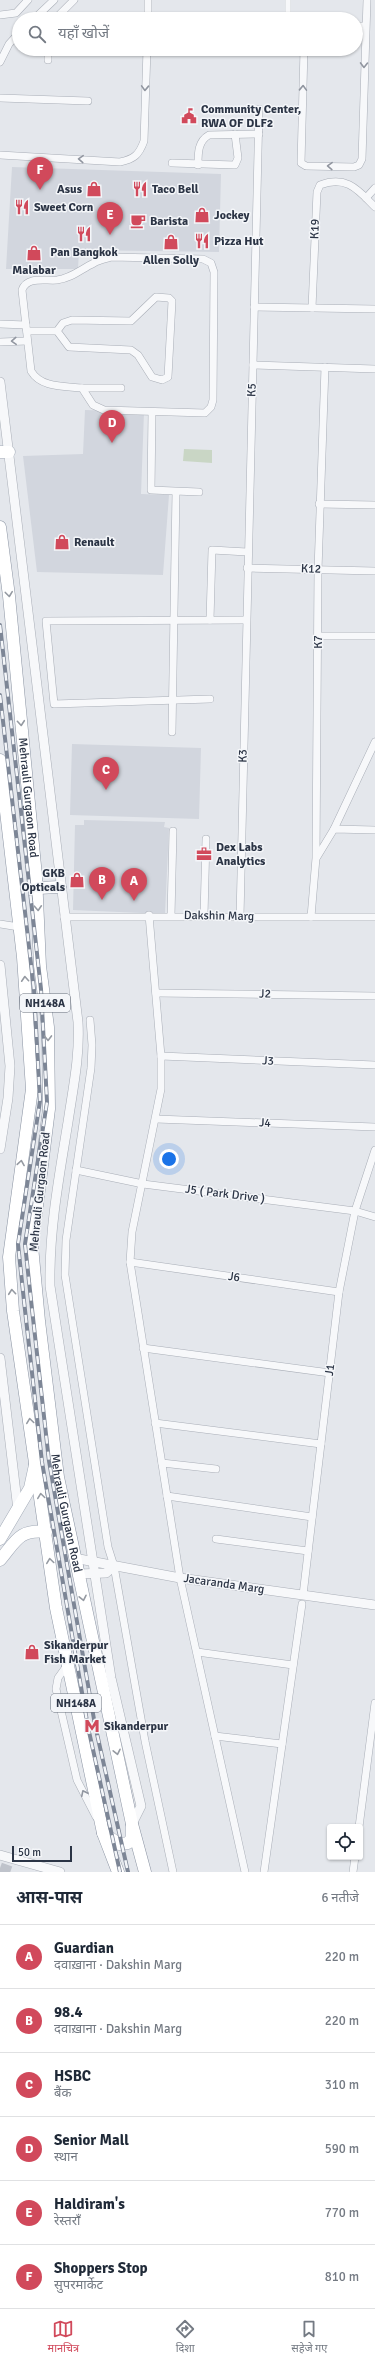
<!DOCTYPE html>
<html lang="hi">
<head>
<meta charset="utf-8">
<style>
  :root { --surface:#fff; --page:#f2f2f3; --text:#1f2937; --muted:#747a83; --line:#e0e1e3; --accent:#d1495b }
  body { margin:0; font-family:Signika,"Noto Sans Devanagari",sans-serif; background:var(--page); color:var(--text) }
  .controls { position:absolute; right:12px; bottom:12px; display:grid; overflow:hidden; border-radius:4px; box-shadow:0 1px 3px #0004 }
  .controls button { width:36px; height:36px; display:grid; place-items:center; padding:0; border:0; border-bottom:1px solid var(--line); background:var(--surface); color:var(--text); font:20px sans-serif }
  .scale { position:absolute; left:12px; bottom:10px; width:60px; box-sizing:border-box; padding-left:4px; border:2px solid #2b3445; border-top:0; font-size:11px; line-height:14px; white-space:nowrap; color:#2b3445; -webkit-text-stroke:3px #f4f6f9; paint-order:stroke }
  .you { position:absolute; left:169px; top:1159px; width:14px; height:14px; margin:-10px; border:3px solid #fff; border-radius:50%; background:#1a73e8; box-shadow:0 0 0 6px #1a73e833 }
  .badge { display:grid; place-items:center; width:26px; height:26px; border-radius:50%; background:var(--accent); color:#fff; font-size:13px; font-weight:700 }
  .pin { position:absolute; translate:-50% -33px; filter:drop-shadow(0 1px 2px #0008) }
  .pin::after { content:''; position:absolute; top:21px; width:14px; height:12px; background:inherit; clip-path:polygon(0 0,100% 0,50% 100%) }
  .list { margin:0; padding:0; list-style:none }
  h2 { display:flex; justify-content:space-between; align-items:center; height:52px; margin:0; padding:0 16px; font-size:17px }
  h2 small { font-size:13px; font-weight:400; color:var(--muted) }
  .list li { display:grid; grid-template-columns:26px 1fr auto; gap:12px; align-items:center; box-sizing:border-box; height:64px; padding:0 16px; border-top:1px solid var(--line) }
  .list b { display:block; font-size:15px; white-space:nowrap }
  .list p { margin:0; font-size:13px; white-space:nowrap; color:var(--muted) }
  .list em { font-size:13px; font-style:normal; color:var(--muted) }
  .icon { flex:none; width:22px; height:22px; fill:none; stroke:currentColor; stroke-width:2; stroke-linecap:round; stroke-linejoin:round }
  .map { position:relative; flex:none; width:375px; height:1872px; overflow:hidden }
  .search { position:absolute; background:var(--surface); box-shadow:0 1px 3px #0004; left:12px; right:12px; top:12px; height:44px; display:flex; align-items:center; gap:10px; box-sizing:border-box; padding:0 14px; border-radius:22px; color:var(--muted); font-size:15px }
  .sheet { height:436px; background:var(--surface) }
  nav { display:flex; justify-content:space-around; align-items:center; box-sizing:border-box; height:56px; border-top:1px solid var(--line); background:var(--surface); font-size:11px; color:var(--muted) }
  nav a { display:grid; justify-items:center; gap:2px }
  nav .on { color:var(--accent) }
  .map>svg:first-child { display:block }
</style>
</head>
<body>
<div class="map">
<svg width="375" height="1872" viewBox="0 0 375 1872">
  <rect width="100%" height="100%" fill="#e4e7ec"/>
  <g fill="#d2d6de">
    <polygon points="12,167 221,174 219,252 79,250 78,269 6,269"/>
    <polygon points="85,410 144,412 141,494 169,495 163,575 37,572 23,456 83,454"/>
    <polygon points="72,744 201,748 199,819 70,815"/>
    <polygon points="84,820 165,822 164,827 169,828 165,914 73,910 75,825 84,825"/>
  </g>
  <polygon fill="#c9d6c5" points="184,449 212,450 212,463 183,461"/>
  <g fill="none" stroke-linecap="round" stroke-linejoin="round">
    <polyline stroke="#bfc3cb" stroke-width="11" stroke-dasharray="11 5.5" stroke-linecap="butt" points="0,1868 11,1872"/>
    <g stroke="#a9aeb7" stroke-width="6">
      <polyline id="pedestrian" points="288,19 288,0"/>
    </g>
    <g stroke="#a9aeb7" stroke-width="8">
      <g id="minor">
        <polyline points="0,15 16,13 28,0"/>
        <polyline points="34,19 54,0"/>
        <polyline points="55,19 74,0"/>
        <polyline points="148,19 148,0"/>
        <polyline points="356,26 365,26"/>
        <polyline points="304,49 301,163 306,166 354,167 359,165 362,159 367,0"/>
        <polyline points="48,60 48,49"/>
        <polyline points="0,62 9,44 19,33"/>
        <polyline points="0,98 88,101"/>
        <path d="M0 155 120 162C134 159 139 155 144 141L147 49"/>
        <polyline points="172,163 235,165 238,158 235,134"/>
        <path d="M198 165C198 153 198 141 209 135L259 134"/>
        <polyline points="366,198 375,188"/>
        <path d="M111 257 203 259 211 263 214 272 213 400 211 407 205 413 104 410 93 405 82 388C64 386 41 388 31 371L22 290C27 276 45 281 57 280 72 278 81 269 94 263 99 260 106 259 111 257Z"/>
        <polyline points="254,307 375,309"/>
        <path d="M312 308 317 192 320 185C347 175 358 190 375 207"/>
        <polyline points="0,324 26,325"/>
        <polyline points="27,331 57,331 63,323 72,320 131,321 156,297 169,298 172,301 168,377 162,380 152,377 138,355 131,350 69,347 57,331"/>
        <polyline points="0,342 27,341"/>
        <polyline points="253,365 375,369"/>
        <polyline points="82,388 121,388"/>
        <polyline points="152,412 151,490 199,492"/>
        <polyline points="319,504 375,505"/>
        <polyline points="247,568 375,571"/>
        <polyline points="210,620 212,550 247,552"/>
        <polyline points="318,636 375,636"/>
        <polyline points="210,699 54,704 46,621 245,620"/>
        <polyline points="172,732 176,492"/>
        <polyline points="334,829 375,742"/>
        <polyline points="317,857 334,829 375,830"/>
        <polyline points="149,915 161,1056 161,1089 132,1232 130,1262 180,1578 245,1872"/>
        <polyline points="171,916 173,831"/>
        <polyline points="204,916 206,839"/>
        <polyline points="64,917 375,917"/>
        <polyline points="240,917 259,109"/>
        <polyline points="311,917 316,858 318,570 325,367"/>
        <polyline points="0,924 19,927"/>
        <polyline points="156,993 375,996"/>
        <polyline points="90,1020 92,1045 91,1068 66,1240 65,1275 108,1547 114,1566 145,1741 173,1872"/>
        <polyline points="161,1056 375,1065"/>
        <polyline points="156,1119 375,1127"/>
        <polyline points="76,1170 143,1184 355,1211 375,1217"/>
        <polyline points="130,1262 339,1292"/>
        <polyline points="143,1348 330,1373"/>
        <polyline points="155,1423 321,1444"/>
        <polyline points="162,1463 216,1469"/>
        <polyline points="167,1496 312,1517"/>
        <polyline points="216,1539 308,1551"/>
        <polyline points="303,1595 339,1292 355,1211 375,1150"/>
        <polyline points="197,1652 293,1665"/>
        <polyline points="68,1664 58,1678 56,1689 77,1780 96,1817"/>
        <polyline points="215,1736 282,1744"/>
        <polyline points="359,1827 375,1703"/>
        <polyline points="264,1872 302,1604"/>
        <polyline points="353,1872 355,1857"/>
      </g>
    </g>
    <g stroke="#a9aeb7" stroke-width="10">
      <g id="tertiary">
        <path d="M0 382 78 1022C80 1056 73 1088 68 1122 59 1177 49 1230 50 1286L111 1678 141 1806 132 1824"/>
        <polyline points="0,965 10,1066 8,1098 0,1149"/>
        <polyline points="0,1358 18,1510"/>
        <polyline points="74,1558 180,1578 375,1605"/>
        <polyline points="78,1574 106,1573 114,1566"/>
        <polyline points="0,1855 60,1872"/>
      </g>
    </g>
    <g stroke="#a3abb8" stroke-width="13">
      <g id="primary">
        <polyline points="0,452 9,452"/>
        <polyline points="0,1539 30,1488 35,1465"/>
        <path d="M0 1560C16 1541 19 1529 46 1532"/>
        <polyline points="103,1833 119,1844 128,1843 132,1838 132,1825"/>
      </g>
    </g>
    <g stroke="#8b94a3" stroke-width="13">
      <g id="trunk">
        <path id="s1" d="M0 527 9 596 36 876 40 966 48 1027 49 1109 32 1246 39 1321 58 1477 132 1824 145 1872"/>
        <polyline points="0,760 23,957 32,1089 9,1257 13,1311 56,1608 103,1833 118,1872"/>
        <polyline points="37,888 60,887"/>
      </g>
    </g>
    <use href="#pedestrian" stroke="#f7f8fa" stroke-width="5.5"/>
    <use href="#minor" stroke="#f7f8fa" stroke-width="7"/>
    <use href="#tertiary" stroke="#f7f8fa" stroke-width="9"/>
    <use href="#primary" stroke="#fff" stroke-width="12"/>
    <use href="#trunk" stroke="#fff" stroke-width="12"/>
    <g stroke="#7d8696" stroke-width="4">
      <g id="rail">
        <polyline points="0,625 41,989 47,1102 25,1244 31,1300 49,1461 95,1725 128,1872"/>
        <polyline points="0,695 34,990 40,1101 18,1244 24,1301 42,1462 88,1727 120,1872"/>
      </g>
    </g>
    <use href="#rail" stroke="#f4f6f9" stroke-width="2.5" stroke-dasharray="8" stroke-linecap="butt"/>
  </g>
  <defs><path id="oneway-chevron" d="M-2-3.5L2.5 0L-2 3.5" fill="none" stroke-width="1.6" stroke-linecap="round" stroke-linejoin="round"/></defs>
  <g stroke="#9196a0">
    <use href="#oneway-chevron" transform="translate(364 65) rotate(91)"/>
    <use href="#oneway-chevron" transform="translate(145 88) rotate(92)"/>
    <use href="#oneway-chevron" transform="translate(303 88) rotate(-88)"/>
    <use href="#oneway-chevron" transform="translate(81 159) rotate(-177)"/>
    <use href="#oneway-chevron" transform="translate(330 166) rotate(-178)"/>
    <use href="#oneway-chevron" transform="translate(14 341) rotate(177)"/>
    <use href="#oneway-chevron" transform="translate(84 1793) rotate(-116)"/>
  </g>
  <g stroke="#959aa2">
    <use href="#oneway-chevron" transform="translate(9 594) rotate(83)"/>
    <use href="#oneway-chevron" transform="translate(21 723) rotate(85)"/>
    <use href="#oneway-chevron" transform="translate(38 908) rotate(87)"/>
    <use href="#oneway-chevron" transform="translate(25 979) rotate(-94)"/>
    <use href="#oneway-chevron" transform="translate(48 1038) rotate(89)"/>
    <use href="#oneway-chevron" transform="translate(21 1163) rotate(-81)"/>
    <use href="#oneway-chevron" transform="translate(12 1292) rotate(-95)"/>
    <use href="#oneway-chevron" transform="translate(30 1421) rotate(-98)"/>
    <use href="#oneway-chevron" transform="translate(41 1496) rotate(-98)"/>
    <use href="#oneway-chevron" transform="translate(50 1561) rotate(-98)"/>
    <use href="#oneway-chevron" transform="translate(83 1598) rotate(78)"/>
    <use href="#oneway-chevron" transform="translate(117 1752) rotate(78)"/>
  </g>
  <defs>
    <g id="civic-bare" transform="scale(1.2)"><path d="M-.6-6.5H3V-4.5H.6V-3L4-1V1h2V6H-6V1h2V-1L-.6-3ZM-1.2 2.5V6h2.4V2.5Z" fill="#d1495b" stroke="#f4f6f9" stroke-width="2.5" paint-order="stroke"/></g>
    <g id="shop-bare" transform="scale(1.2)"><path d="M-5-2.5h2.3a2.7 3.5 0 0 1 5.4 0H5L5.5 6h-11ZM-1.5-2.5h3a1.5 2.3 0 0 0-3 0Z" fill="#d1495b" stroke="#f4f6f9" stroke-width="2.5" paint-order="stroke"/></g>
    <g id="restaurant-bare" transform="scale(1.2)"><path d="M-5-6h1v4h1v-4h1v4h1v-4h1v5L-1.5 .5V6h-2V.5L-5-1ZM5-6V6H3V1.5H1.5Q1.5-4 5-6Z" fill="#d1495b" stroke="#f4f6f9" stroke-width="2.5" paint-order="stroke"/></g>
    <g id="cafe-bare" transform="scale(1.2)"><path d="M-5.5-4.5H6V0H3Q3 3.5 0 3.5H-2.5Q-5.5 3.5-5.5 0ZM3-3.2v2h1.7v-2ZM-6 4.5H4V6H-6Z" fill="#d1495b" stroke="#f4f6f9" stroke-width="2.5" paint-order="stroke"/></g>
    <g id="office-bare" transform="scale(1.2)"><path d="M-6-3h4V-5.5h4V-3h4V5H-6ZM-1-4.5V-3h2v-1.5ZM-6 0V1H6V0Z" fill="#d1495b" stroke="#f4f6f9" stroke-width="2.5" paint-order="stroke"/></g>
    <g id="metro-bare" transform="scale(1.2)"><path d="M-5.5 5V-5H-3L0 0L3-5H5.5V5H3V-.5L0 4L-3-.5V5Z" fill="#d1495b" stroke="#f4f6f9" stroke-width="2.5" paint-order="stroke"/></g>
  </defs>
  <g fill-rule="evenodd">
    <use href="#civic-bare" x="189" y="116"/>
    <use href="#shop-bare" x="94" y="189"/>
    <use href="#restaurant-bare" x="140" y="189"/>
    <use href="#restaurant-bare" x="22" y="207"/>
    <use href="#shop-bare" x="202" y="215"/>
    <use href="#cafe-bare" x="138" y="221"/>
    <use href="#restaurant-bare" x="84" y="234"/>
    <use href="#restaurant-bare" x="202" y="241"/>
    <use href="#shop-bare" x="171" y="242"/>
    <use href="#shop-bare" x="34" y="253"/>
    <use href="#shop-bare" x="62" y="542"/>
    <use href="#office-bare" x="204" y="854"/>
    <use href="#shop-bare" x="77" y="880"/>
    <use href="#shop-bare" x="32" y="1652"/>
    <use href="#metro-bare" x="92" y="1726"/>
  </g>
  <g text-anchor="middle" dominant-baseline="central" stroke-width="3" stroke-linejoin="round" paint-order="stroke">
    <g fill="#f4f6f9" stroke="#676e7b" stroke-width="1">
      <rect x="20" y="994" width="50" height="18" rx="3"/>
      <rect x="51" y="1694" width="50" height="18" rx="3"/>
    </g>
    <g font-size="11" font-weight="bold" fill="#2b3445">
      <text x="45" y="1003">NH148A</text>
      <text x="76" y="1703">NH148A</text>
    </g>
    <g font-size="12" font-weight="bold" fill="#2b3445" stroke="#f4f6f9" text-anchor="start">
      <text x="201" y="109">Community Center,<tspan x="201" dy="14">RWA OF DLF2</tspan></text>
      <text x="82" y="189" text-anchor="end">Asus</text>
      <text x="152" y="189">Taco Bell</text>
      <text x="34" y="207">Sweet Corn</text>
      <text x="214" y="215">Jockey</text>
      <text x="150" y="221">Barista</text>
      <text x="214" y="241">Pizza Hut</text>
      <text x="84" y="252" text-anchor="middle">Pan Bangkok</text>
      <text x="171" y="260" text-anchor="middle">Allen Solly</text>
      <text x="34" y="270" text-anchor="middle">Malabar</text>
      <text x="74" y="542">Renault</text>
      <text x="216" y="847">Dex Labs<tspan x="216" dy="14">Analytics</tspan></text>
      <text x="65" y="873" text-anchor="end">GKB<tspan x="65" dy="14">Opticals</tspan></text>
      <text x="44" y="1645">Sikanderpur<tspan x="44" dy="14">Fish Market</tspan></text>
      <text x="104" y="1726">Sikanderpur</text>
    </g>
    <g font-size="12" fill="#2b3445" stroke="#f4f6f9">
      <text transform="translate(315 229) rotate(-88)">K19</text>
      <text transform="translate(252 390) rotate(-88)">K5</text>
      <text transform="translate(311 569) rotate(2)">K12</text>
      <text transform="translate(318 642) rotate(-90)">K7</text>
      <text transform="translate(243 756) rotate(-89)">K3</text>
      <text stroke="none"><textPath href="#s1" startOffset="272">Mehrauli Gurgaon Road</textPath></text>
      <text transform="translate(219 916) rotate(1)">Dakshin Marg</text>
      <text transform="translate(265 994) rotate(1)">J2</text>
      <text transform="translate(268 1061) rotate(3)">J3</text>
      <text transform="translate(265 1123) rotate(2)">J4</text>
      <text transform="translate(40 1192) rotate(-84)">Mehrauli Gurgaon Road</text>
      <text transform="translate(225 1194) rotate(7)">J5 ( Park Drive )</text>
      <text transform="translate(234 1277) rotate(8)">J6</text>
      <text transform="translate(330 1370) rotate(-83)">J1</text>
      <text stroke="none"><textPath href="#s1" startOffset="992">Mehrauli Gurgaon Road</textPath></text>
      <text transform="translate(224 1584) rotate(8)">Jacaranda Marg</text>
    </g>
  </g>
</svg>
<div class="controls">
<button><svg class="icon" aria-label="locate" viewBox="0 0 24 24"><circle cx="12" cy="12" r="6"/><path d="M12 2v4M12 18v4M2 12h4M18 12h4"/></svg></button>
</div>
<div class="scale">50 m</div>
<div class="you"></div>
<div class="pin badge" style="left:134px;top:901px">A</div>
<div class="pin badge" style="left:102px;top:900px">B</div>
<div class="pin badge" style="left:106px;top:790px">C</div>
<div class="pin badge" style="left:112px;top:443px">D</div>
<div class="pin badge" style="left:110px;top:235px">E</div>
<div class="pin badge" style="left:40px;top:190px">F</div>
<div class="search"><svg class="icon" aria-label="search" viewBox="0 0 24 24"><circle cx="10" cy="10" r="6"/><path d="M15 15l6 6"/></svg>यहाँ खोजें</div>
</div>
<section class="sheet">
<h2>आस-पास<small>6 नतीजे</small></h2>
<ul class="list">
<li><span class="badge">A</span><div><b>Guardian</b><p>दवाख़ाना · Dakshin Marg</p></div><em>220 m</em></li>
<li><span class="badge">B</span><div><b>98.4</b><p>दवाख़ाना · Dakshin Marg</p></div><em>220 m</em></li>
<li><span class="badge">C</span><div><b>HSBC</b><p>बैंक</p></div><em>310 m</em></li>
<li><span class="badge">D</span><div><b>Senior Mall</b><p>स्थान</p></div><em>590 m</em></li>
<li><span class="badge">E</span><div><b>Haldiram's</b><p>रेस्तराँ</p></div><em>770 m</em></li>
<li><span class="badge">F</span><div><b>Shoppers Stop</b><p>सुपरमार्केट</p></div><em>810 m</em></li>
</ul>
</section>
<nav>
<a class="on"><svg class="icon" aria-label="map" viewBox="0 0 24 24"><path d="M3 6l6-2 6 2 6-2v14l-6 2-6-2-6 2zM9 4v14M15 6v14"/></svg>मानचित्र</a>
<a><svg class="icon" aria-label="directions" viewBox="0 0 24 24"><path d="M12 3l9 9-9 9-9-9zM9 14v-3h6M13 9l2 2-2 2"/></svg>दिशा</a>
<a><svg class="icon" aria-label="saved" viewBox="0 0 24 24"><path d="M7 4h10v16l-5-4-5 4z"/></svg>सहेजे गए</a>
</nav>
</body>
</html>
